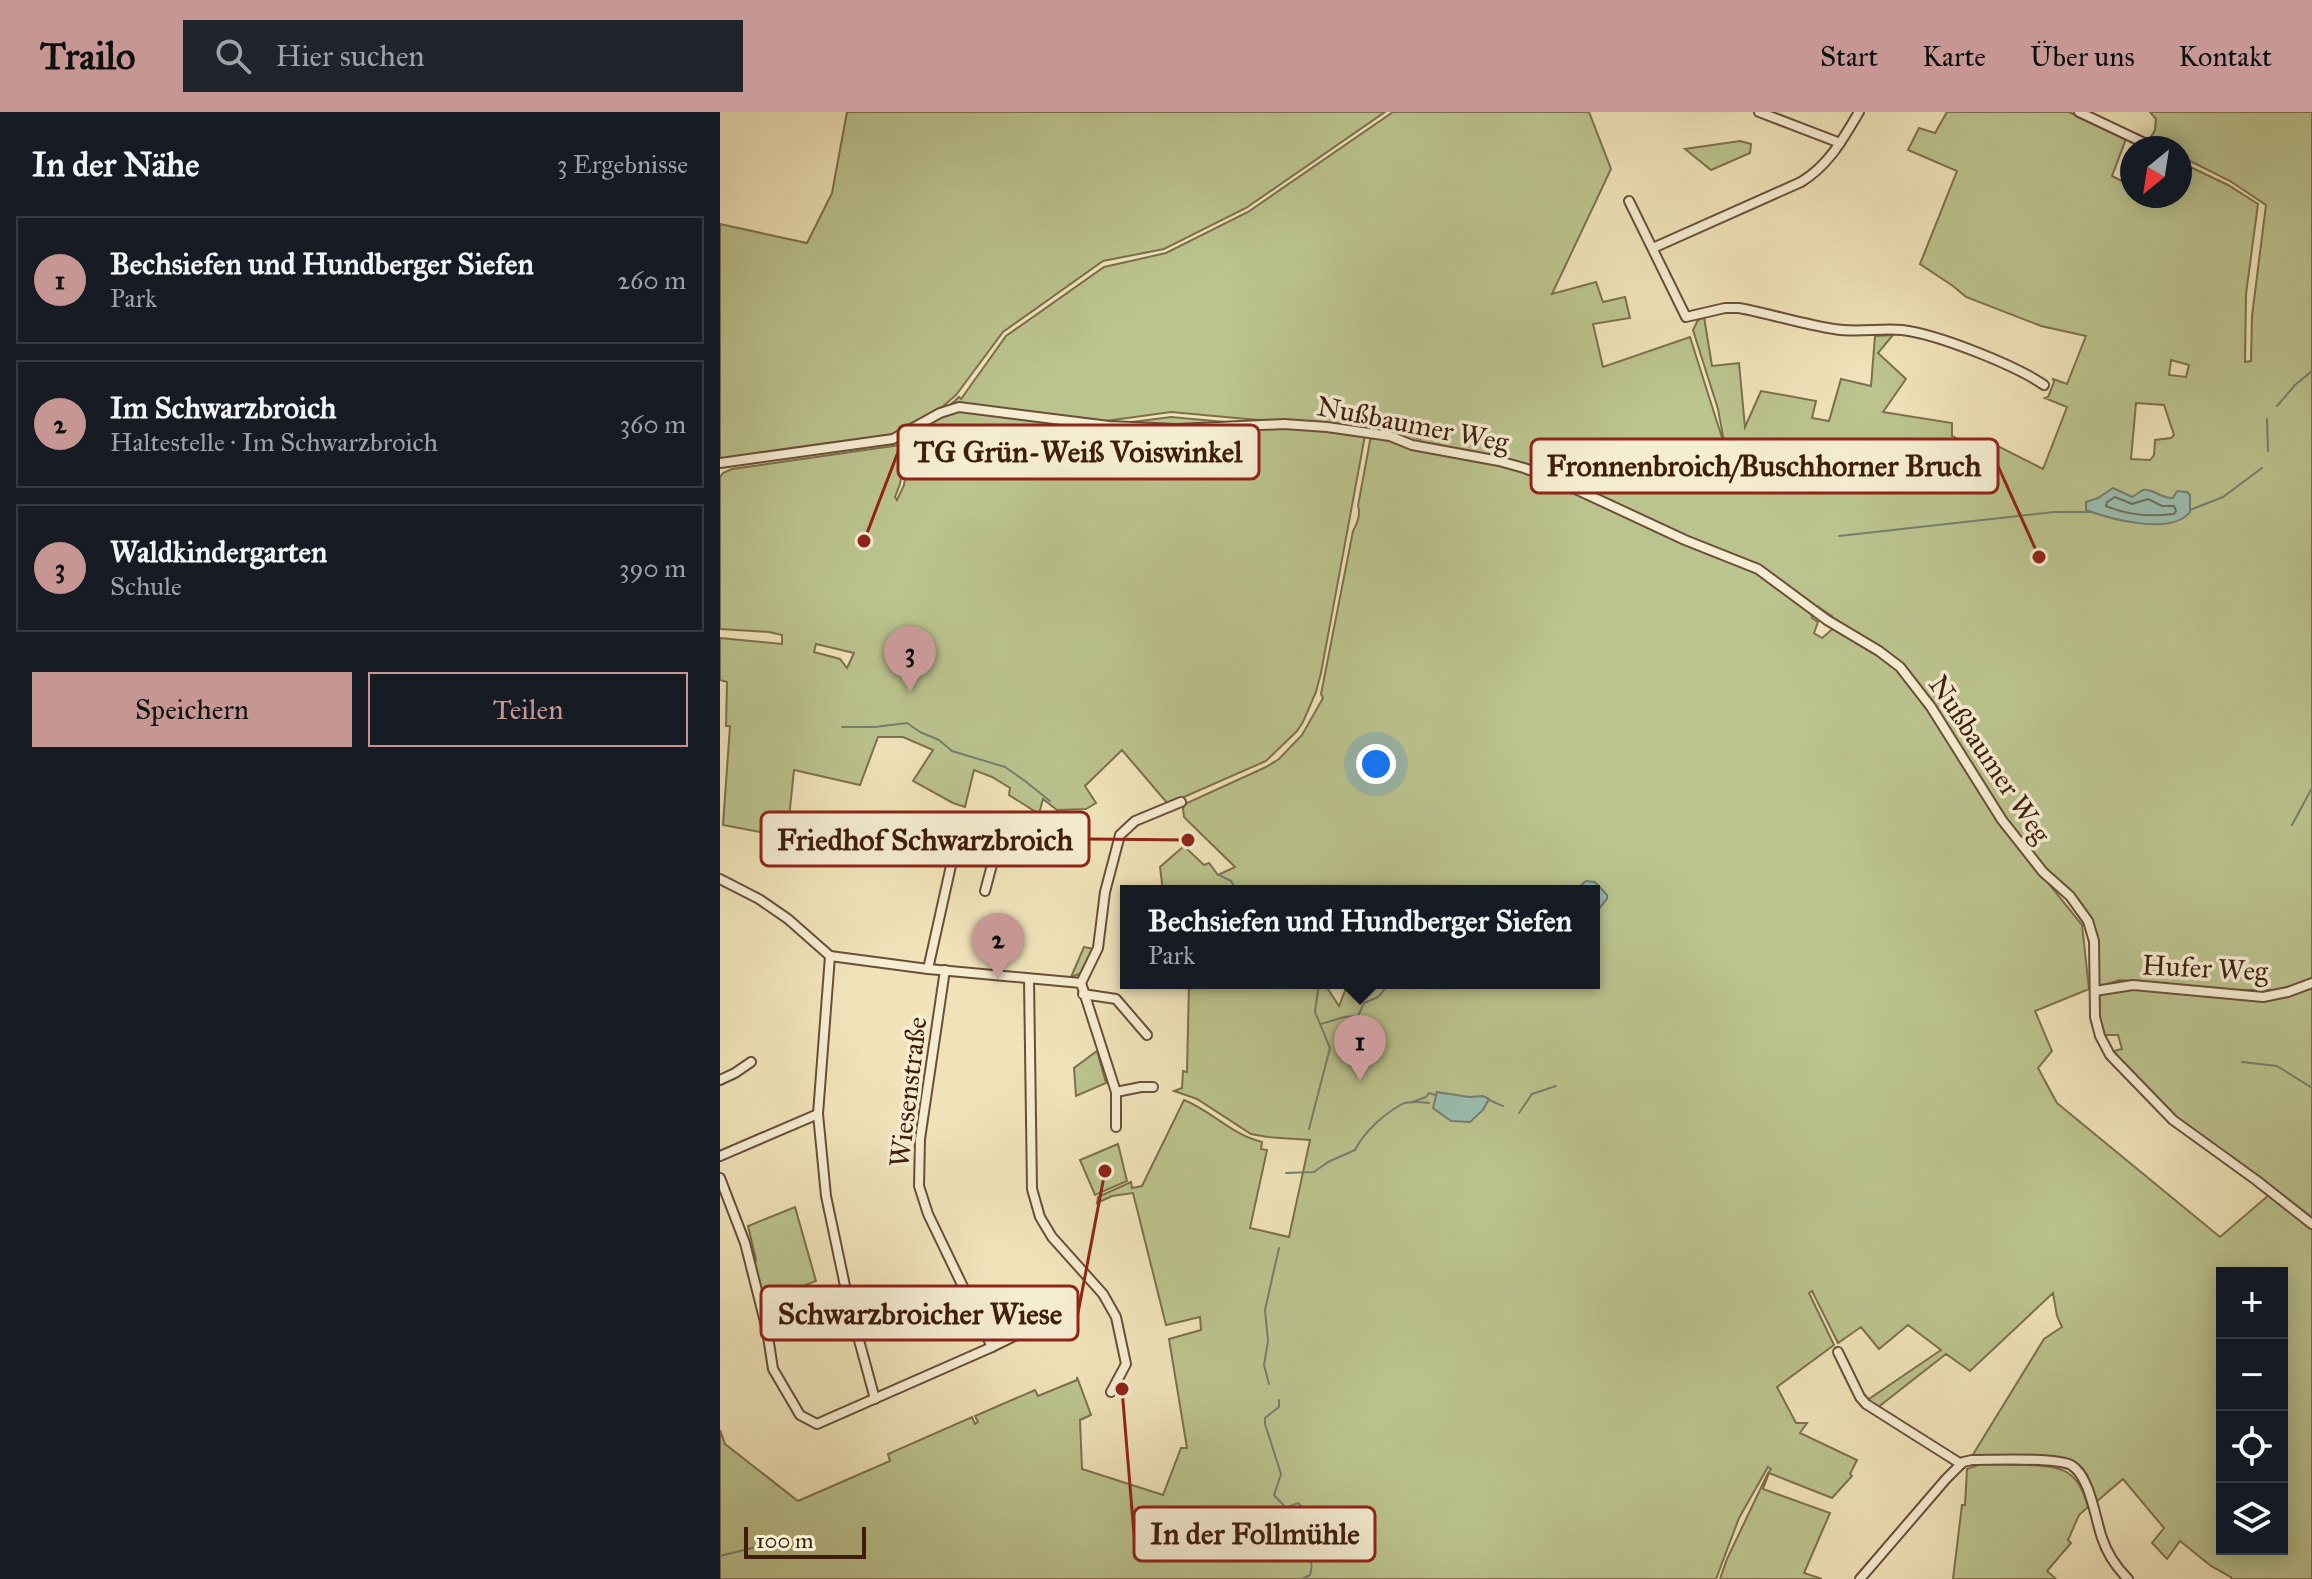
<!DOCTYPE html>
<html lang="de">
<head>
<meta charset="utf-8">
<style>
  :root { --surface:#171b24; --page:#20242c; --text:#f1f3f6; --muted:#9ea1a6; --line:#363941; --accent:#c59692 }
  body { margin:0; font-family:"IM FELL Great Primer",serif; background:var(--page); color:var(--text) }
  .controls { position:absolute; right:24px; bottom:24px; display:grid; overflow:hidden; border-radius:0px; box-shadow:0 4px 20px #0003 }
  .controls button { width:72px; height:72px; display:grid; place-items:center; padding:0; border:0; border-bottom:2px solid var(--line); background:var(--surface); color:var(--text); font:40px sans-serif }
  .compass { position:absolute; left:1400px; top:24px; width:72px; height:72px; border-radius:50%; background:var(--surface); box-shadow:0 4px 20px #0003; rotate:210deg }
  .scale { position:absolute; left:24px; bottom:20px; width:122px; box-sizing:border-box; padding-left:8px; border:4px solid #3e1d0b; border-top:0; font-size:22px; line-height:28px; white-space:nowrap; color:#3e1d0b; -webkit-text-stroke:6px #f5edd2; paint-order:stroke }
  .you { position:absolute; left:656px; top:652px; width:28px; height:28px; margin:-20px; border:6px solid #fff; border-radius:50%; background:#1a73e8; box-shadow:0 0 0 12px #1a73e833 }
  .badge { display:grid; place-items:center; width:52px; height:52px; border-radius:50%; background:var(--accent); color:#111; font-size:26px; font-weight:700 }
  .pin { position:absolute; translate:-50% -66px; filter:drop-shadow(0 2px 4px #0008) }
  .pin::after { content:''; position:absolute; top:42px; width:28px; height:24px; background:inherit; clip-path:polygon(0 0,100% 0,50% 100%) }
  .popup { position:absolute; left:400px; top:773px; width:480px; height:104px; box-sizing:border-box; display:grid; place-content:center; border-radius:0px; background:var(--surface); filter:drop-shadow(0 2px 6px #0005); font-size:26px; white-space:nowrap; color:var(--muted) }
  .popup b { font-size:30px; color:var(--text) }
  .popup::after { content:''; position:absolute; left:50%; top:100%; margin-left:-16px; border:16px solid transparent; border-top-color:var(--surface) }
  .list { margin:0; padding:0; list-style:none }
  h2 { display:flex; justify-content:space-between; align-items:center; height:104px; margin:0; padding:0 32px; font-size:34px }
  h2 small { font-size:26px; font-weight:400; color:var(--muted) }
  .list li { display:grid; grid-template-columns:52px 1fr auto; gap:24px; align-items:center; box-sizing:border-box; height:128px; margin:0 16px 16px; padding:0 16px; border:2px solid var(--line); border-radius:0px }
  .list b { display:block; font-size:30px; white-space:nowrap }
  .list p { margin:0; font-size:26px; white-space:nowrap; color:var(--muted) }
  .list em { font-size:26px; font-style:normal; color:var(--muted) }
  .actions { display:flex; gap:16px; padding:24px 32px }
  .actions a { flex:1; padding:18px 0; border:2px solid var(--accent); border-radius:0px; text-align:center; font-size:28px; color:var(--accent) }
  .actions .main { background:var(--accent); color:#111 }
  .icon { flex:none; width:44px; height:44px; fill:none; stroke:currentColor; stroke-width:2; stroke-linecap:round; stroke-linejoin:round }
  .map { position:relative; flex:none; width:1592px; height:1467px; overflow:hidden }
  header { display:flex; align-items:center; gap:48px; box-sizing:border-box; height:112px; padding:0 40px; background:var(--accent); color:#111 }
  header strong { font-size:38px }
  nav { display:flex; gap:44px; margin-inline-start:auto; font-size:28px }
  .search { width:560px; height:72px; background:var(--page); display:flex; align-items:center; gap:20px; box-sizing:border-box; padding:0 28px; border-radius:0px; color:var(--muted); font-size:30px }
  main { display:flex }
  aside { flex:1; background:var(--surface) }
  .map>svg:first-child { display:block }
</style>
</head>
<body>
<header>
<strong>Trailo</strong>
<div class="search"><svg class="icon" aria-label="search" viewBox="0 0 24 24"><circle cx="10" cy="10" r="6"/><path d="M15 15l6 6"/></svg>Hier suchen</div>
<nav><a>Start</a><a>Karte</a><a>Über uns</a><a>Kontakt</a></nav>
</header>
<main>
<aside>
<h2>In der Nähe<small>3 Ergebnisse</small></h2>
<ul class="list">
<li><span class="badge">1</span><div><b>Bechsiefen und Hundberger Siefen</b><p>Park</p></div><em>260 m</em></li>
<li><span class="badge">2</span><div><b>Im Schwarzbroich</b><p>Haltestelle · Im Schwarzbroich</p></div><em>360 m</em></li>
<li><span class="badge">3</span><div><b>Waldkindergarten</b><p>Schule</p></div><em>390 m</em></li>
</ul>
<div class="actions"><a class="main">Speichern</a><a>Teilen</a></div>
</aside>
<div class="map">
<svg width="1592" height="1467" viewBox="0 0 1592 1467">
  <rect width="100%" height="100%" fill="#f0e3ba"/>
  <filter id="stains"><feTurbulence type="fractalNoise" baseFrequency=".0025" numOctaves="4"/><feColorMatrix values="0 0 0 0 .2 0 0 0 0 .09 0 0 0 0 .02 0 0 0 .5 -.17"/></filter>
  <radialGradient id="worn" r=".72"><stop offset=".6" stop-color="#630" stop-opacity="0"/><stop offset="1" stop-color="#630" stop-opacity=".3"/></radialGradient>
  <g fill="#bbc38e" stroke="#7c704c" stroke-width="2" fill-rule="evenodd">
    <polygon points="127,0 665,0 526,96 444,137 383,149 283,220 236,283 192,321 0,347 0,112 87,131 112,81"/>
    <path d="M673 0H869L891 57 832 182 876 170 883 190 905 185 910 206 873 212 883 255 970 225 1005 335 998 297 973 218 978 208 984 205 992 254 1019 251 1025 315 1041 279 1096 289 1092 306 1109 309 1121 267 1151 274 1155 224 1173 223 1158 241 1186 267 1163 300 1232 311V324L1263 340 1268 329 1323 357 1347 295 1325 286 1328 285 1334 270 1333 267 1347 272 1366 224 1321 214 1246 185 1233 174 1200 152 1237 59 1188 38 1199 16 1215 21 1227 0H1349L1406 27 1392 64 1412 74V84H1460V50L1508 73 1538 92 1526 182 1525 250 1531 249 1532 204 1546 93 1510 69 1460 44V36H1442L1428 30 1435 18 1436 7 1430 0H1592V867L1567 876 1557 878H1511L1400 868 1374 876 1367 812 1284 708 1280 711 1362 813 1369 877 1315 899 1332 939 1318 956 1337 991 1500 1125 1550 1082 1592 1117V1467H1511V1465L1491 1454 1460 1429 1447 1447 1432 1431 1444 1416 1403 1367 1375 1391C1372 1380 1371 1365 1362 1356 1343 1338 1278 1345 1252 1344L1324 1227 1342 1215 1337 1204 1333 1181 1250 1259 1226 1242 1157 1296 1146 1289 1221 1238 1188 1213 1159 1237 1141 1215 1118 1231 1092 1179 1089 1181 1114 1233 1057 1275 1076 1311H1087L1080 1321 1137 1348 1130 1362 1132 1364 1112 1386 1049 1361 1043 1377 1110 1401 1084 1461 1102 1467H1000L1007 1447 1048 1361 1051 1357 1048 1355 1019 1406 996 1467H0V1318L5 1332 78 1389 170 1349 168 1342 252 1305 255 1312 258 1310 255 1304 315 1278 318 1284 357 1268V1265L371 1303 360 1308 362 1357 443 1383 461 1336H467L449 1227 481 1218 480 1205 446 1213 413 1081 392 1084 377 1091 378 1085 411 1070 412 1076 422 1074 464 988C492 999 512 1023 542 1030L541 1037 547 1038 530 1116 569 1125 590 1028 548 1025 531 1022 477 987 454 979 462 976 463 959 467 960 469 871H604L619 894 628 871H874V779H443L440 755 464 734 484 753 489 751 498 763 515 755 464 705 463 696 467 691 546 655 559 647 582 623 603 586 601 582 633 419C637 412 641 402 638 394L652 318 675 319 701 327 675 317 538 308 451 300 371 311 388 313 451 305 538 313 646 318 601 561 596 580 583 610 577 619 546 649 448 692 402 638 365 674 376 691 366 697 337 698 323 687 319 702 289 683 290 676 272 665 254 658 245 695 233 691 193 669 213 638 183 625H158L140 673 74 658 67 725 3 713 10 614H6L7 570 0 568V526L62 532V523L49 520 0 517V365L3 361 12 357 187 332 180 372 175 385 177 388 184 373 191 329 239 285 241 287 286 224 384 155 446 141 528 100ZM1451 248 1469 253 1466 265 1449 263ZM1416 291 1444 293 1454 323 1451 326 1435 328 1434 343 1430 348 1411 347ZM1097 494 1112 504 1115 515 1102 526 1094 521 1098 510 1092 506 1091 499ZM96 532 134 541 127 556 120 547 94 540ZM1502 1161H1562V1437H1502Z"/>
    <polygon points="1020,29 1031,32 1030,41 991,58 965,37"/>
    <polygon points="364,835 374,837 362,861 351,865"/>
    <polygon points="1592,874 1592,1111 1517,1049 1484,1030 1452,1006 1404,954 1394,939 1402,937 1398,923 1383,923 1374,880 1400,876 1556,883"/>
    <polygon points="377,939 386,971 356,984 354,956"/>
    <polygon points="398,1032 407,1069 375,1083 360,1048"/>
    <polygon points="75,1095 96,1169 85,1173 94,1198 52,1214 44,1193 34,1152 36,1148 28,1114"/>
    <path d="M1261 1352C1276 1352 1291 1353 1306 1353 1343 1354 1358 1358 1368 1395L1359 1403 1348 1428 1351 1431 1327 1459 1336 1467H1233L1242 1393H1245L1247 1357Z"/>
  </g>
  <g fill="#9abeb0" stroke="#757e6e" stroke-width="2">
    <path d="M1393 376 1412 385C1416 383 1419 380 1423 378 1431 375 1441 387 1453 386L1457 379 1467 380 1470 383V400C1451 424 1390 407 1366 398V390L1378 386Z"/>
    <polygon points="866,769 875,770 887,783 887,787 877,799 878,809 874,815 874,779 854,779"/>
    <polygon points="717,980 749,985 763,984 769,987 763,998 750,1010 731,1009 713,996"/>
  </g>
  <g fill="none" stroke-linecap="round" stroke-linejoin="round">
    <path stroke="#6c6e5e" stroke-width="2" d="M1395 385 1412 392 1428 387 1442 394H1454L1456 399 1454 402C1430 405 1407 403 1386 394L1387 390Z"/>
    <g stroke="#757e6e" stroke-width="2">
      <polyline points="1557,294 1575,273 1592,259"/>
      <polyline points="1547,307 1548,339"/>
      <polyline points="1470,398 1503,385 1542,356"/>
      <polyline points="1119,424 1334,400 1372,400"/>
      <polyline points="122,615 155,615 187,611 200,620 219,628 232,639 285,655 305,669 330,689"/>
      <polyline points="1572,713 1592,676"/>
      <polyline points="499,763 511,769 517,779"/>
      <polyline points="601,912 624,905 638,904 644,891 658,885 670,871"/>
      <polyline points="1522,950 1557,954 1592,976"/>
      <polyline points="769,988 783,994"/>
      <polyline points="692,990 706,985 709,981 715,983"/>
      <polyline points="799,1001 812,982 836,974"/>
      <polyline points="589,1017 610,936 595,900 599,871"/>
      <path d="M566 1061 594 1060 608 1050 635 1038C644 1020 664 1002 682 992 690 989 701 990 709 991"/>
      <polyline points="549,1272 544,1253 548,1229 545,1198 559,1136"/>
      <path d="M559 1288V1295L545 1306V1312L561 1362 554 1383 566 1396 578 1391 587 1400 592 1399 604 1405V1408L595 1411V1413L600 1419 597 1435 589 1439 587 1443C593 1450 592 1455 590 1463L582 1467"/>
      <polyline points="0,1444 40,1434 91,1435"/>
    </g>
    <g stroke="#6a4e37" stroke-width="12">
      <g id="minor">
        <polyline points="1039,0 1120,31"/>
        <polyline points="1359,0 1435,36"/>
        <path d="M909 89 966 205 1005 196H1019C1051 202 1082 212 1114 217 1136 221 1160 216 1182 218 1217 222 1295 253 1324 273"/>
        <path d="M933 136 1081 70C1109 53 1123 27 1139 0"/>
        <polyline points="0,351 173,327 220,301 239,295 389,314 457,317 564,312 607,315 670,324 692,333 779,349 804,356 834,367 965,428 1038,457 1107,508 1159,539 1180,555 1211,595 1282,708 1323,760 1350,784 1368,809 1374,829 1375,905 1380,924 1390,943 1453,1008 1536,1068 1592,1112"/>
        <polyline points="138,721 273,749 275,740"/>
        <polyline points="0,767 39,787 68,807 110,844"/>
        <polyline points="265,779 273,749"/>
        <polyline points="110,844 98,1002 106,1084 128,1188 155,1287"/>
        <polyline points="110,844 208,857 361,871"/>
        <polyline points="208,857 234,740"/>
        <polyline points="225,858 200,1027 199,1074 208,1102 272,1235"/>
        <polyline points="309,867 312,1077 320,1105 332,1125 383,1182 396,1205 406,1252 391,1280"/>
        <polyline points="361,871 378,836 385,780 400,723 415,709 461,690"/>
        <polyline points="361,871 396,980 396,1015"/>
        <polyline points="1375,879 1413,873 1543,885 1568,880 1592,871"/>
        <polyline points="363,882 396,887 427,923"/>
        <polyline points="0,968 15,961 31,950"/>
        <polyline points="396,980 421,975 433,975"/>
        <polyline points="0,1044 98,1002"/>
        <polyline points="0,1066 25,1131 47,1218 53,1257 80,1303 97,1312 272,1235 336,1204"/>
        <polyline points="1118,1240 1140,1285 1146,1292 1241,1352"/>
        <path d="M1140 1467 1226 1367 1243 1350 1252 1348C1273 1348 1335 1345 1351 1353 1370 1364 1375 1406 1382 1426 1387 1441 1397 1456 1408 1467"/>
      </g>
    </g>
    <use href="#minor" stroke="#f5edd2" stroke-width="8"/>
  </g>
  <g text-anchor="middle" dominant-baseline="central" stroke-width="7" stroke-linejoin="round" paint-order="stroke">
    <g font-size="28" fill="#3e1d0b" stroke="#f5edd2">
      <text transform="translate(693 312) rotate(11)">Nußbaumer Weg</text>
      <text transform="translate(1270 647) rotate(56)">Nußbaumer Weg</text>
      <text transform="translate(1485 856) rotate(3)">Hufer Weg</text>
      <text transform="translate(188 980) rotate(-83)">Wiesenstraße</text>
    </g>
  </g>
  <path fill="none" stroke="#8f2418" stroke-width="3" d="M144 429L178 340M1319 445L1278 354M468 728L369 727M385 1059L358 1201M402 1277L414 1422"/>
  <g fill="#8f2418" stroke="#f5edd2" stroke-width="3">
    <circle cx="144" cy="429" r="8"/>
    <circle cx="1319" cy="445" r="8"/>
    <circle cx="468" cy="728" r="8"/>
    <circle cx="385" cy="1059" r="8"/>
    <circle cx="402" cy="1277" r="8"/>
  </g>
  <g fill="#f5edd2" stroke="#8f2418" stroke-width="3">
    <rect x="178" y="313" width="361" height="54" rx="8"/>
    <rect x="811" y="327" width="467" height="54" rx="8"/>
    <rect x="41" y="700" width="328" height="54" rx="8"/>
    <rect x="41" y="1174" width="317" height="54" rx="8"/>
    <rect x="414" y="1395" width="241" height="54" rx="8"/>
  </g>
  <g font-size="30" text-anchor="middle" font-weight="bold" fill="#3e1d0b">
    <text x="358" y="350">TG Grün-Weiß Voiswinkel</text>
    <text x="1044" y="364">Fronnenbroich/Buschhorner Bruch</text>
    <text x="205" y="738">Friedhof Schwarzbroich</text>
    <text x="200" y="1212">Schwarzbroicher Wiese</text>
    <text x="535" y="1432">In der Follmühle</text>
  </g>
  <rect width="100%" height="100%" filter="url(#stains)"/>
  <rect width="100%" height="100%" fill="url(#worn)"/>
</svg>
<div class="controls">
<button>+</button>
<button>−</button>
<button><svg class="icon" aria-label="locate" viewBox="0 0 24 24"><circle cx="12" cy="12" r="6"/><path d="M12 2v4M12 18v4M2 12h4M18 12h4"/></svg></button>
<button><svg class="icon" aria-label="layers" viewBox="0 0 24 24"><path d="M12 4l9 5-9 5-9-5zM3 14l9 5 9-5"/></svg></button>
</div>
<svg class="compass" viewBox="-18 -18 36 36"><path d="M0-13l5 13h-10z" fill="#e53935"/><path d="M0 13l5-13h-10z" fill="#9ea1a6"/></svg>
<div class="scale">100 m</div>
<div class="you"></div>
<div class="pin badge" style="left:640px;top:969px">1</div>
<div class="popup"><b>Bechsiefen und Hundberger Siefen</b>Park</div>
<div class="pin badge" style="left:278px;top:867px">2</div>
<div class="pin badge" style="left:190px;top:580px">3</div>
</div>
</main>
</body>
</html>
